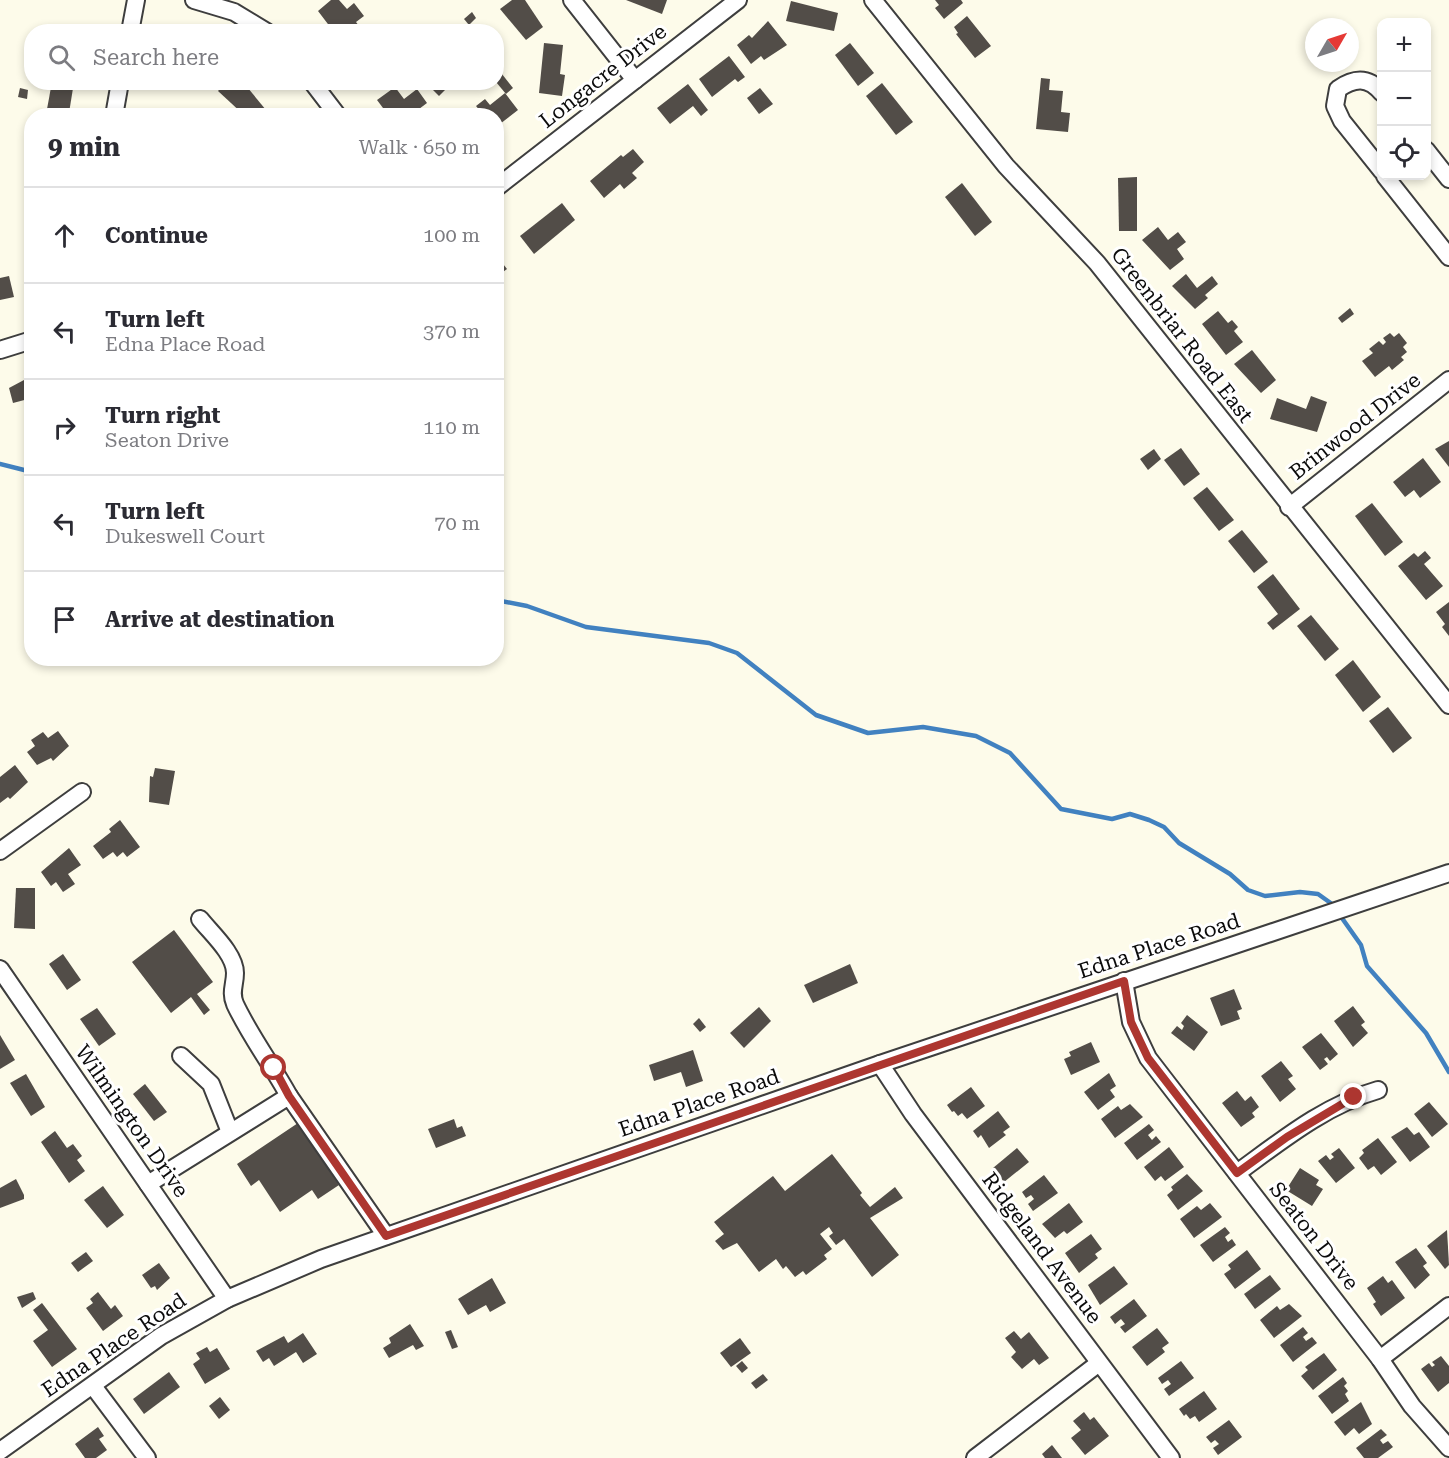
<!DOCTYPE html>
<html lang="en">
<head>
<meta charset="utf-8">
<style>
  :root { --surface:#fff; --page:#f2f2f3; --text:#2b2b33; --muted:#7c7c81; --line:#e1e1e2 }
  body { margin:0; font-family:"Roboto Serif",serif; background:var(--page); color:var(--text) }
  .controls { position:absolute; right:18px; top:18px; display:grid; overflow:hidden; border-radius:12px; box-shadow:0 3px 9px #0003 }
  .controls button { width:54px; height:54px; display:grid; place-items:center; padding:0; border:0; border-bottom:2px solid var(--line); background:var(--surface); color:var(--text); font:30px sans-serif }
  .compass { position:absolute; left:1305px; top:18px; width:54px; height:54px; border-radius:50%; background:var(--surface); box-shadow:0 3px 9px #0003; rotate:51deg }
  .stop { position:absolute; width:18px; height:18px; margin:-14px; border:4px solid #ad3630; border-radius:50%; background:#fff }
  .stop.end { background:#ad3630; border-color:#fff; box-shadow:0 2px 6px #0008 }
  .list { margin:0; padding:0; list-style:none }
  h2 { display:flex; justify-content:space-between; align-items:center; height:78px; margin:0; padding:0 24px; font-size:26px }
  h2 small { font-size:20px; font-weight:400; color:var(--muted) }
  .list li { display:grid; grid-template-columns:39px 1fr auto; gap:18px; align-items:center; box-sizing:border-box; height:96px; padding:0 24px; border-top:2px solid var(--line) }
  .list b { display:block; font-size:22px; white-space:nowrap }
  .list p { margin:0; font-size:20px; white-space:nowrap; color:var(--muted) }
  .list em { font-size:20px; font-style:normal; color:var(--muted) }
  .icon { flex:none; width:33px; height:33px; fill:none; stroke:currentColor; stroke-width:2; stroke-linecap:round; stroke-linejoin:round }
  .map { position:relative; flex:none; width:1449px; height:1458px; overflow:hidden }
  .search { position:absolute; background:var(--surface); box-shadow:0 3px 9px #0003; left:24px; top:24px; width:480px; height:66px; display:flex; align-items:center; gap:15px; box-sizing:border-box; padding:0 21px; border-radius:24px; color:var(--muted); font-size:22px }
  .panel { position:absolute; background:var(--surface); box-shadow:0 3px 9px #0003; left:24px; top:108px; width:480px; height:558px; border-radius:24px }
  .map>svg:first-child { display:block }
</style>
</head>
<body>
<div class="map">
<svg width="1449" height="1458" viewBox="0 0 1449 1458">
  <rect width="100%" height="100%" fill="#fdfbea"/>
  <g fill="none" stroke-linecap="round" stroke-linejoin="round">
    <g stroke="#4181c0" stroke-width="4.5">
      <polyline points="0,464 32,472"/>
      <polyline points="496,600 527,606 586,627 709,643 737,653 816,715 868,733 923,727 976,736 1010,753 1061,809 1112,819 1130,814 1149,820 1164,827 1179,843 1230,874 1248,890 1265,896 1300,892 1318,894 1332,904 1361,945 1367,966 1426,1033 1449,1072"/>
    </g>
  </g>
  <g fill="#524d48">
    <polygon points="331,0 339,0 347,9 354,3 364,16 356,22 362,30 334,32 318,11"/>
    <polygon points="512,0 525,0 543,27 526,40 500,9"/>
    <polygon points="626,0 667,0 662,14"/>
    <polygon points="935,0 961,0 963,3 944,19 935,8 939,5"/>
    <polygon points="791,1 838,13 834,31 786,21"/>
    <polygon points="472,12 476,18 469,25 464,19"/>
    <polygon points="967,16 991,46 975,58 956,34 958,33 954,27"/>
    <polygon points="768,21 787,45 764,60 761,56 751,64 737,45 749,35 752,38"/>
    <polygon points="544,43 563,45 560,74 565,75 562,96 539,93"/>
    <polygon points="850,43 874,73 858,86 835,55"/>
    <polygon points="729,56 745,77 738,82 735,79 712,97 699,79"/>
    <polygon points="498,69 513,88 506,94 496,82"/>
    <polygon points="1041,78 1050,79 1049,90 1063,91 1061,112 1070,113 1068,132 1036,129"/>
    <polygon points="52,82 74,82 69,113 47,109"/>
    <polygon points="226,82 243,82 266,110 260,116 245,116 218,91"/>
    <polygon points="363,82 378,82 368,90"/>
    <polygon points="435,82 442,82 447,88 439,96 430,87"/>
    <polygon points="882,83 913,122 896,135 866,96"/>
    <polygon points="688,84 708,110 701,116 693,106 670,124 657,108"/>
    <polygon points="395,87 404,99 417,89 427,103 415,112 418,116 389,116 377,100"/>
    <polygon points="20,88 28,90 27,99 18,97"/>
    <polygon points="760,88 773,104 759,114 747,98"/>
    <polygon points="505,93 518,110 496,127 496,116 477,116 481,112 476,106 485,99 490,105"/>
    <polygon points="633,149 644,162 632,173 637,178 624,189 620,184 604,198 590,181 621,155 623,157"/>
    <polygon points="1137,177 1137,231 1119,231 1118,178"/>
    <polygon points="962,183 992,222 975,236 945,197"/>
    <polygon points="562,203 575,220 534,254 520,236"/>
    <polygon points="1158,227 1168,240 1178,232 1186,242 1177,249 1184,259 1170,270 1142,240"/>
    <polygon points="496,255 507,269 496,277"/>
    <polygon points="1186,274 1197,288 1212,276 1218,284 1205,295 1208,298 1195,309 1172,286"/>
    <polygon points="9,276 14,297 0,300 0,278"/>
    <polygon points="1350,308 1354,314 1342,323 1338,318"/>
    <polygon points="1218,311 1228,323 1232,320 1238,327 1234,331 1243,342 1226,355 1202,324"/>
    <polygon points="1390,333 1394,337 1399,333 1407,343 1403,347 1407,352 1401,357 1404,360 1392,370 1389,366 1375,377 1362,361 1373,353 1369,349 1379,341 1383,345 1386,342 1383,338"/>
    <polygon points="1252,350 1276,380 1261,393 1234,364"/>
    <polygon points="24,380 25,384 32,383 32,398 13,403 9,388"/>
    <polygon points="1311,396 1327,402 1317,432 1270,419 1277,398 1306,409"/>
    <polygon points="1449,441 1449,467 1435,449"/>
    <polygon points="1181,448 1200,474 1184,486 1164,460"/>
    <polygon points="1154,449 1161,459 1148,470 1140,459"/>
    <polygon points="1423,458 1441,482 1420,498 1414,490 1405,497 1393,482"/>
    <polygon points="1207,487 1234,520 1219,531 1193,498"/>
    <polygon points="1372,503 1403,542 1385,556 1355,516"/>
    <polygon points="1242,530 1268,562 1254,573 1228,541"/>
    <polygon points="1425,551 1431,558 1424,564 1443,586 1426,600 1398,566 1414,553 1418,557"/>
    <polygon points="1273,574 1300,609 1273,630 1267,623 1278,614 1257,587"/>
    <polygon points="1449,602 1449,636 1442,627 1445,624 1436,612"/>
    <polygon points="1311,615 1339,649 1325,661 1297,626"/>
    <polygon points="1353,660 1381,697 1363,712 1335,675"/>
    <polygon points="1388,707 1412,738 1393,753 1369,721"/>
    <polygon points="58,731 69,746 53,761 51,758 37,765 27,752 35,746 31,740 43,732 48,738"/>
    <polygon points="15,765 28,782 10,799 8,797 0,803 0,777"/>
    <polygon points="155,768 175,771 169,805 149,802 150,776 153,777"/>
    <polygon points="120,820 140,847 127,857 123,852 117,857 113,852 103,859 93,846 111,832 109,829"/>
    <polygon points="69,848 81,865 68,874 75,884 63,892 56,882 51,886 41,872"/>
    <polygon points="16,888 35,888 35,929 14,928"/>
    <polygon points="174,930 213,982 197,994 210,1010 204,1015 191,997 171,1013 132,962"/>
    <polygon points="63,954 81,980 67,990 49,964"/>
    <polygon points="850,964 858,983 813,1003 804,985"/>
    <polygon points="1234,989 1242,1009 1237,1011 1240,1019 1221,1026 1210,998"/>
    <polygon points="1353,1006 1365,1022 1361,1025 1368,1033 1353,1047 1334,1021"/>
    <polygon points="759,1007 771,1021 744,1048 730,1033"/>
    <polygon points="97,1008 116,1034 99,1046 80,1019"/>
    <polygon points="1187,1015 1208,1032 1194,1051 1171,1033 1177,1026 1182,1030 1184,1026 1181,1023"/>
    <polygon points="699,1018 706,1027 700,1032 693,1024"/>
    <polygon points="1321,1033 1338,1054 1330,1061 1327,1057 1324,1059 1328,1064 1320,1070 1302,1047"/>
    <polygon points="0,1035 15,1060 0,1069"/>
    <polygon points="1091,1042 1100,1062 1071,1075 1064,1059 1071,1056 1069,1052"/>
    <polygon points="693,1050 703,1081 686,1087 681,1072 654,1081 649,1065"/>
    <polygon points="1281,1061 1293,1076 1288,1079 1296,1089 1280,1102 1261,1076"/>
    <polygon points="1109,1073 1116,1086 1110,1090 1115,1097 1098,1110 1084,1092"/>
    <polygon points="26,1074 45,1107 31,1116 10,1083"/>
    <polygon points="145,1084 167,1112 154,1121 133,1094"/>
    <polygon points="971,1087 985,1106 967,1119 962,1113 958,1116 954,1111 952,1112 947,1105"/>
    <polygon points="1237,1091 1245,1101 1251,1096 1259,1107 1252,1113 1255,1117 1241,1127 1222,1103"/>
    <polygon points="1429,1102 1448,1124 1432,1137 1414,1114"/>
    <polygon points="1130,1104 1143,1117 1115,1138 1101,1119 1118,1106 1121,1110"/>
    <polygon points="998,1111 1010,1127 1003,1132 1006,1135 989,1148 981,1135 978,1138 973,1131"/>
    <polygon points="454,1119 457,1128 462,1126 466,1136 436,1148 428,1129"/>
    <polygon points="298,1123 339,1185 318,1199 312,1190 280,1212 259,1180 251,1186 237,1164"/>
    <polygon points="1149,1124 1154,1130 1148,1135 1152,1140 1156,1136 1161,1142 1137,1160 1124,1143"/>
    <polygon points="1407,1127 1414,1135 1419,1132 1430,1147 1410,1162 1391,1137"/>
    <polygon points="55,1131 67,1148 73,1144 82,1156 77,1160 85,1171 69,1183 41,1142"/>
    <polygon points="1378,1138 1397,1162 1381,1175 1374,1166 1368,1170 1359,1158 1364,1153 1362,1150"/>
    <polygon points="1169,1147 1184,1167 1165,1181 1161,1176 1155,1181 1144,1167"/>
    <polygon points="1017,1148 1029,1162 1004,1182 993,1168"/>
    <polygon points="1339,1148 1355,1168 1336,1183 1318,1161 1326,1155 1330,1160 1334,1157 1331,1154"/>
    <polygon points="832,1154 862,1193 860,1195 870,1207 895,1187 903,1198 870,1218 899,1255 872,1277 844,1239 836,1245 829,1236 833,1233 829,1227 820,1234 832,1249 824,1255 827,1259 806,1275 803,1271 795,1277 786,1266 783,1269 776,1259 759,1272 737,1243 723,1250 715,1241 724,1234 714,1222 773,1176 785,1191"/>
    <polygon points="1300,1168 1319,1180 1316,1185 1323,1189 1312,1206 1286,1190"/>
    <polygon points="1187,1174 1203,1191 1178,1210 1167,1195 1173,1190 1171,1187"/>
    <polygon points="1044,1175 1058,1193 1033,1211 1028,1204 1034,1199 1031,1195 1026,1198 1022,1192"/>
    <polygon points="16,1179 24,1195 24,1199 0,1208 0,1188"/>
    <polygon points="103,1186 124,1215 107,1228 84,1200"/>
    <polygon points="1069,1203 1083,1222 1067,1234 1064,1231 1055,1238 1042,1224"/>
    <polygon points="1210,1203 1222,1217 1194,1238 1180,1219 1197,1206 1201,1210"/>
    <polygon points="1225,1227 1230,1233 1225,1237 1228,1242 1232,1239 1236,1245 1213,1262 1200,1245"/>
    <polygon points="1447,1230 1449,1265 1445,1269 1427,1246"/>
    <polygon points="1091,1234 1102,1249 1095,1254 1098,1258 1079,1273 1065,1253"/>
    <polygon points="1416,1248 1427,1263 1423,1266 1430,1275 1415,1289 1395,1262"/>
    <polygon points="1247,1250 1261,1269 1235,1289 1224,1274 1231,1269 1228,1265"/>
    <polygon points="86,1252 93,1261 78,1272 71,1263"/>
    <polygon points="159,1263 170,1278 157,1290 155,1286 151,1288 142,1275"/>
    <polygon points="1114,1266 1128,1284 1100,1305 1088,1285"/>
    <polygon points="1270,1275 1281,1289 1255,1309 1244,1294"/>
    <polygon points="1383,1276 1388,1283 1392,1280 1405,1298 1381,1316 1373,1304 1376,1302 1367,1288"/>
    <polygon points="492,1278 506,1303 490,1312 486,1305 468,1315 458,1299"/>
    <polygon points="33,1292 36,1299 22,1308 17,1297"/>
    <polygon points="98,1292 111,1309 115,1305 123,1316 103,1331 86,1308 93,1303 90,1299"/>
    <polygon points="1134,1299 1147,1316 1125,1333 1120,1327 1125,1324 1121,1319 1115,1324 1110,1317"/>
    <polygon points="42,1303 77,1349 52,1367 33,1341 48,1330 33,1310"/>
    <polygon points="1289,1304 1302,1316 1274,1338 1260,1320 1277,1306 1280,1310"/>
    <polygon points="410,1324 424,1346 416,1350 413,1345 389,1358 383,1348 391,1343 389,1338"/>
    <polygon points="1303,1327 1308,1333 1303,1337 1306,1341 1312,1337 1317,1343 1293,1362 1280,1345"/>
    <polygon points="1157,1328 1169,1343 1162,1348 1165,1352 1147,1366 1132,1347"/>
    <polygon points="451,1330 458,1347 452,1349 445,1332"/>
    <polygon points="1014,1331 1021,1339 1029,1332 1049,1358 1039,1365 1034,1359 1022,1369 1011,1357 1016,1352 1005,1338"/>
    <polygon points="303,1333 317,1354 303,1363 296,1352 274,1366 269,1358 263,1362 256,1351 284,1336 288,1343"/>
    <polygon points="740,1338 751,1353 731,1367 720,1353"/>
    <polygon points="207,1347 210,1352 217,1348 230,1369 205,1384 193,1364 200,1359 196,1353"/>
    <polygon points="1324,1353 1337,1370 1313,1390 1301,1376 1308,1370 1305,1367"/>
    <polygon points="1441,1356 1449,1366 1449,1383 1438,1392 1421,1369 1429,1363 1432,1367 1435,1365 1432,1362"/>
    <polygon points="742,1361 748,1368 742,1373 736,1366"/>
    <polygon points="1181,1361 1194,1378 1169,1396 1164,1389 1171,1384 1168,1380 1162,1384 1158,1378"/>
    <polygon points="169,1372 180,1387 144,1414 133,1399"/>
    <polygon points="763,1374 768,1380 756,1389 751,1383"/>
    <polygon points="1343,1377 1347,1383 1344,1386 1348,1391 1345,1394 1349,1401 1332,1414 1318,1396"/>
    <polygon points="1204,1391 1217,1409 1199,1422 1195,1416 1190,1419 1186,1414 1184,1416 1179,1409"/>
    <polygon points="220,1397 230,1410 219,1419 209,1406"/>
    <polygon points="1361,1402 1372,1424 1359,1434 1354,1428 1345,1436 1334,1422"/>
    <polygon points="1084,1412 1090,1420 1094,1417 1109,1436 1085,1455 1071,1438 1081,1430 1073,1421"/>
    <polygon points="1229,1420 1242,1437 1218,1455 1213,1448 1219,1444 1215,1440 1211,1443 1206,1437"/>
    <polygon points="98,1427 104,1436 99,1439 107,1450 96,1458 85,1458 75,1444"/>
    <polygon points="1381,1429 1387,1435 1380,1440 1383,1444 1388,1441 1393,1447 1378,1458 1364,1458 1356,1448"/>
    <polygon points="1052,1445 1062,1458 1045,1458 1042,1454"/>
  </g>
  <g fill="none" stroke-linecap="round" stroke-linejoin="round">
    <g stroke="#3e3e3e" stroke-width="20">
      <g id="minor">
        <polyline points="194,0 234,12 267,32"/>
        <polyline points="572,0 635,80"/>
        <polyline points="873,0 1006,166 1097,263 1449,705"/>
        <polyline points="130,32 136,0"/>
        <polyline points="312,82 338,116"/>
        <path d="M1382 93C1368 76 1354 78 1338 89L1335 106 1342 121 1382 171"/>
        <polyline points="114,116 120,82"/>
        <polyline points="1426,150 1449,179"/>
        <polyline points="1385,176 1449,257"/>
        <polyline points="496,188 738,0"/>
        <polyline points="0,350 32,340"/>
        <polyline points="1289,507 1449,380"/>
        <polyline points="0,851 82,792"/>
        <path d="M200 919C211 933 235 954 235 973 235 985 230 992 235 1004 250 1036 272 1065 289 1096"/>
        <polyline points="0,969 227,1299"/>
        <polyline points="1124,981 1131,1022 1148,1058 1380,1359 1412,1406 1449,1448"/>
        <polyline points="181,1056 211,1084 230,1132"/>
        <polyline points="880,1064 913,1114 1171,1458"/>
        <path d="M1237 1173C1281 1141 1325 1105 1378 1090"/>
        <polyline points="148,1184 289,1096 386,1236"/>
        <polyline points="1380,1359 1449,1306"/>
        <polyline points="93,1386 147,1458"/>
        <polyline points="0,1451 161,1336 227,1299 321,1259 880,1064 1449,873"/>
        <polyline points="975,1458 1099,1363"/>
      </g>
    </g>
    <use href="#minor" stroke="#fff" stroke-width="16"/>
  </g>
  <g fill="none" stroke-linecap="round" stroke-linejoin="round">
    <polyline stroke="#ad3630" stroke-width="8" points="274,1068 289,1096 386,1236 1124,981 1131,1022 1148,1058 1237,1173 1287,1137 1354,1097"/>
  </g>
  <g text-anchor="middle" dominant-baseline="central" stroke-width="6" stroke-linejoin="round" paint-order="stroke">
    <g font-size="21" fill="#0b0b0b" stroke="#fff">
      <text transform="translate(603 76) rotate(-38)">Longacre Drive</text>
      <text transform="translate(1182 335) rotate(52)">Greenbriar Road East</text>
      <text transform="translate(1355 426) rotate(-38)">Brinwood Drive</text>
      <text transform="translate(1159 946) rotate(-18)">Edna Place Road</text>
      <text transform="translate(699 1103) rotate(-19)">Edna Place Road</text>
      <text transform="translate(132 1121) rotate(55)">Wilmington Drive</text>
      <text transform="translate(1314 1236) rotate(52)">Seaton Drive</text>
      <text transform="translate(1042 1248) rotate(53)">Ridgeland Avenue</text>
      <text transform="translate(114 1345) rotate(-34)">Edna Place Road</text>
    </g>
  </g>
</svg>
<div class="controls">
<button>+</button>
<button>−</button>
<button><svg class="icon" aria-label="locate" viewBox="0 0 24 24"><circle cx="12" cy="12" r="6"/><path d="M12 2v4M12 18v4M2 12h4M18 12h4"/></svg></button>
</div>
<svg class="compass" viewBox="-18 -18 36 36"><path d="M0-13l5 13h-10z" fill="#e53935"/><path d="M0 13l5-13h-10z" fill="#7c7c81"/></svg>
<div class="stop" style="left:274px;top:1068px"></div>
<div class="stop end" style="left:1354px;top:1097px"></div>
<div class="search"><svg class="icon" aria-label="search" viewBox="0 0 24 24"><circle cx="10" cy="10" r="6"/><path d="M15 15l6 6"/></svg>Search here</div>
<section class="panel">
<h2>9 min<small>Walk · 650 m</small></h2>
<ul class="list">
<li><svg class="icon" aria-label="ahead" viewBox="0 0 24 24"><path d="M12 20V5M6 11l6-6 6 6"/></svg><div><b>Continue</b></div><em>100 m</em></li>
<li><svg class="icon" aria-label="left" viewBox="0 0 24 24"><path d="M17 20v-9H6M10 6l-5 5 5 5"/></svg><div><b>Turn left</b><p>Edna Place Road</p></div><em>370 m</em></li>
<li><svg class="icon" aria-label="right" viewBox="0 0 24 24"><path d="M7 20v-9h11M14 6l5 5-5 5"/></svg><div><b>Turn right</b><p>Seaton Drive</p></div><em>110 m</em></li>
<li><svg class="icon" aria-label="left" viewBox="0 0 24 24"><path d="M17 20v-9H6M10 6l-5 5 5 5"/></svg><div><b>Turn left</b><p>Dukeswell Court</p></div><em>70 m</em></li>
<li><svg class="icon" aria-label="arrive" viewBox="0 0 24 24"><path d="M6 21V4h12l-3 4 3 4H6"/></svg><div><b>Arrive at destination</b></div></li>
</ul>
</section>
</div>
</body>
</html>
